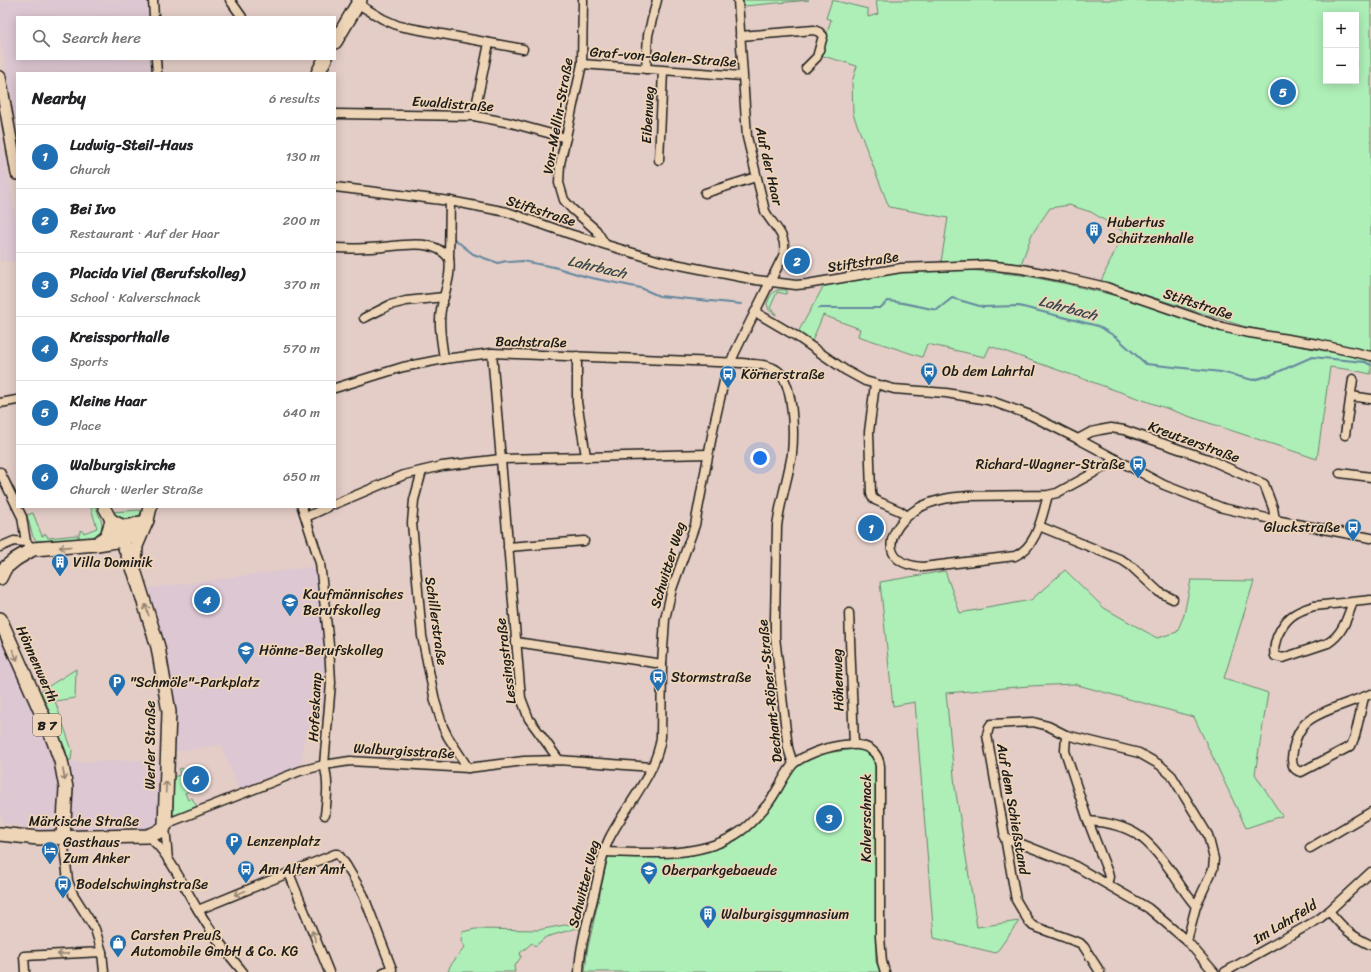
<!DOCTYPE html>
<html lang="en">
<head>
<meta charset="utf-8">
<style>
  :root { --surface:#fff; --page:#f2f2f2; --text:#202124; --muted:#757577; --line:#e0e0e0; --accent:#1f6fb2 }
  body { margin:0; font-family:Sriracha,sans-serif; background:var(--page); color:var(--text) }
  .controls { position:absolute; right:12px; top:12px; display:grid; overflow:hidden; border-radius:0px; box-shadow:0 2px 10px #0003 }
  .controls button { width:36px; height:36px; display:grid; place-items:center; padding:0; border:0; border-bottom:1px solid var(--line); background:var(--surface); color:var(--text); font:20px sans-serif }
  .you { position:absolute; left:760px; top:458px; width:14px; height:14px; margin:-10px; border:3px solid #fff; border-radius:50%; background:#1a73e8; box-shadow:0 0 0 6px #1a73e833 }
  .badge { display:grid; place-items:center; width:26px; height:26px; border-radius:50%; background:var(--accent); color:#fff; font-size:13px; font-weight:700 }
  .pin { position:absolute; translate:-50% -50%; border:2px solid #fff; box-shadow:0 1px 4px #0006 }
  .list { margin:0; padding:0; list-style:none }
  h2 { display:flex; justify-content:space-between; align-items:center; height:52px; margin:0; padding:0 16px; font-size:17px }
  h2 small { font-size:13px; font-weight:400; color:var(--muted) }
  .list li { display:grid; grid-template-columns:26px 1fr auto; gap:12px; align-items:center; box-sizing:border-box; height:64px; padding:0 16px; border-top:1px solid var(--line) }
  .list b { display:block; font-size:15px; white-space:nowrap }
  .list p { margin:0; font-size:13px; white-space:nowrap; color:var(--muted) }
  .list em { font-size:13px; font-style:normal; color:var(--muted) }
  .icon { flex:none; width:22px; height:22px; fill:none; stroke:currentColor; stroke-width:2; stroke-linecap:round; stroke-linejoin:round }
  .map { position:relative; flex:none; width:1371px; height:972px; overflow:hidden }
  .search { position:absolute; background:var(--surface); box-shadow:0 2px 10px #0003; left:16px; top:16px; width:320px; height:44px; display:flex; align-items:center; gap:10px; box-sizing:border-box; padding:0 14px; border-radius:0px; color:var(--muted); font-size:15px }
  .panel { position:absolute; background:var(--surface); box-shadow:0 2px 10px #0003; left:16px; top:72px; width:320px; height:436px; border-radius:0px }
  .map>svg:first-child { display:block }
</style>
</head>
<body>
<div class="map">
<svg width="1371" height="972" viewBox="0 0 1371 972">
  <rect width="100%" height="100%" fill="#e4cdc7"/>
  <filter id="ink" filterUnits="userSpaceOnUse"><feTurbulence type="fractalNoise" baseFrequency=".025" numOctaves="2"/><feDisplacementMap in="SourceGraphic" scale="8" xChannelSelector="R" yChannelSelector="G"/><feConvolveMatrix kernelMatrix="1 2 1 2 8 2 1 2 1" color-interpolation-filters="sRGB"/></filter>
  <g filter="url(#ink)">
    <g fill="#ddc7d2">
      <polygon points="0,0 148,0 149,17 17,17 17,59 151,59 152,73 17,73 17,135 0,35"/>
      <polygon points="0,133 17,227 17,261 0,261"/>
      <polygon points="318,566 329,684 325,721 316,723 304,738 301,769 240,793 221,745 171,752 143,589"/>
      <polygon points="0,637 35,709 55,763 158,759 158,825 154,830 44,831 3,823 0,809"/>
    </g>
    <g fill="#aeefb8" stroke="#65866a" fill-rule="evenodd">
      <polygon points="743,0 809,0 744,6"/>
      <path d="M832 0 868 9V17L878 14 876 0H1371V352L1246 327 1101 281 1124 232 1091 212 1069 205 1050 208 1032 234 1021 264 987 260 941 262 948 218 889 207 853 114 852 82 857 66 820 55 831 20 826 18ZM1326 15H1356V81H1326Z"/>
      <polygon points="938,267 1021,275 1067,284 1117,296 1244,335 1371,360 1371,374 1352,370 1330,367 1317,459 1194,418 990,346 985,357 927,344 922,357 858,336 860,329 823,315 810,346 796,336 827,280"/>
      <path d="M778 290H787L786 294 777 292 770 308 776 314V315L769 310 767 304C769 299 771 292 778 290Z"/>
      <polygon points="92,507 96,507 102,523 101,533 95,538 79,539 79,535 81,530 84,533 97,528 91,508"/>
      <polygon points="139,510 142,511 139,516 129,523 117,518 112,512"/>
      <polygon points="33,513 42,536 46,534 48,538 78,535 78,539 37,541 33,537 27,515"/>
      <polygon points="1065,570 1104,608 1157,638 1177,632 1184,615 1191,580 1254,581 1224,678 1268,693 1255,774 1282,816 1246,828 1194,717 1074,684 1029,686 946,693 955,787 977,927 1019,921 996,953 934,938 915,702 893,706 880,582 945,571 960,613 1031,600"/>
      <polygon points="76,669 75,698 55,701 72,750 71,760 67,761 66,751 41,691"/>
      <path d="M853 749 867 751 875 763 876 961 880 972H585L587 952 608 856C650 855 698 862 736 840 750 832 768 812 777 799 785 787 789 773 801 764 815 753 836 752 853 749Z"/>
      <polygon points="182,768 191,790 185,793 188,800 192,798 199,811 173,821 173,777 180,775 179,769"/>
      <polygon points="586,921 584,932 577,928 546,937 535,946 532,943 520,953 521,957 514,967 515,972 448,972 450,966 465,947 461,941 462,932 475,929 538,930"/>
    </g>
    <g fill="none" stroke-linecap="round" stroke-linejoin="round">
      <g stroke="#63879d" stroke-width="2">
        <polyline points="453,238 473,254 498,263 506,261 510,262 522,261 554,267 587,277 641,288 659,296 741,304"/>
        <polyline points="819,308 880,308 888,301 903,303 937,310 952,298 983,307 1019,306 1098,326 1116,337 1146,364 1221,372 1253,380 1271,375 1312,357 1365,362 1371,365"/>
      </g>
      <g stroke="#1c1c1c" stroke-width="11">
        <g id="minor">
          <polyline points="153,0 154,17"/>
          <polyline points="230,0 242,17"/>
          <polyline points="583,0 582,64 560,164 559,183 564,200 572,209 596,230 605,244"/>
          <polyline points="358,4 383,19 399,26 523,49"/>
          <polyline points="740,36 814,30 819,32 823,36 817,57 806,68"/>
          <polyline points="156,59 157,73"/>
          <polyline points="582,64 742,76"/>
          <polyline points="646,69 648,35 657,0"/>
          <polyline points="335,114 474,116 511,123 566,138"/>
          <polyline points="474,116 489,43"/>
          <polyline points="659,160 663,71"/>
          <polyline points="335,187 450,201 507,212 570,234 660,261 756,280 796,285 807,284 901,268 986,265 1022,269 1063,277 1106,287 1222,327 1244,332 1318,344 1371,356"/>
          <polyline points="705,193 756,177"/>
          <path d="M335 248C346 248 358 249 369 248 394 248 431 235 449 258"/>
          <polyline points="755,312 796,336 845,370 865,381 894,389 946,393 988,400 1030,415 1078,439 1164,485 1223,508 1275,520 1371,538"/>
          <polyline points="364,318 390,305 406,301 444,297"/>
          <polyline points="492,353 521,698 529,719 559,760"/>
          <polyline points="577,356 577,402 586,456"/>
          <path d="M444 359C442 343 438 325 441 310 444 292 452 276 449 258L450 201"/>
          <polyline points="875,384 869,432 871,493 872,497 875,500 900,511 907,516"/>
          <path d="M335 388 403 367 444 359 492 353 742 363C754 364 769 364 778 371 794 385 794 434 792 454 788 478 780 502 777 526L775 618V637L788 748 793 764C783 777 777 792 767 805 759 814 751 824 741 831 702 859 649 853 604 852"/>
          <polyline points="1351,396 1371,399"/>
          <polyline points="0,403 17,400"/>
          <polyline points="1345,435 1353,379"/>
          <polyline points="1078,439 1091,432 1100,430 1111,428 1124,430 1208,459 1264,484 1273,508 1275,520"/>
          <polyline points="422,471 414,500 412,523 422,636 435,701 443,727 448,737 468,768"/>
          <polyline points="0,472 22,517 26,542 33,549"/>
          <polyline points="1340,473 1371,477"/>
          <path d="M1048 495C1042 516 1037 547 1015 556L923 567C877 564 887 528 917 509 932 500 951 497 968 496L1048 495 1057 493 1117 460"/>
          <polyline points="335,504 404,475 442,466 501,459 708,454"/>
          <path d="M302 507 320 563 329 645 331 683 324 765C329 781 327 798 325 815"/>
          <polyline points="306,517 328,507"/>
          <polyline points="1039,526 1122,560 1131,566 1159,592 1173,599"/>
          <polyline points="0,547 14,541 26,542"/>
          <polyline points="508,547 584,541"/>
          <path d="M1353 602C1347 618 1343 634 1328 643L1283 658 1275 656C1273 650 1275 643 1277 637 1285 618 1294 612 1314 606L1371 600"/>
          <polyline points="849,613 854,745"/>
          <polyline points="516,642 662,664"/>
          <path d="M1364 697 1355 736 1351 746 1301 772C1293 770 1292 765 1292 758 1293 746 1296 735 1303 726 1312 713 1355 701 1371 694"/>
          <polyline points="1066,735 1065,751 1088,821 1108,873 1109,877 1107,884"/>
          <path d="M793 764C812 749 875 728 880 766V937L882 962 885 972"/>
          <path d="M1088 821C1133 824 1148 838 1173 874 1180 885 1187 896 1196 906"/>
          <path d="M147 836C167 849 185 889 198 910 211 932 226 952 243 972"/>
          <polyline points="1004,837 1070,863 1148,908 1187,941 1214,972"/>
          <polyline points="63,838 68,881 73,894 95,929 102,952 104,972"/>
          <polyline points="1310,848 1371,812"/>
          <polyline points="168,860 165,826 173,821 300,771 324,765 350,761 468,768 524,761 559,760 652,767"/>
          <polyline points="289,873 329,972"/>
          <polyline points="198,910 335,854 338,854 346,865 363,894 392,969 384,972"/>
          <path d="M1329 911C1343 928 1351 936 1371 945"/>
          <polyline points="25,972 24,956 102,952"/>
          <path d="M579 972C580 943 590 914 596 886 600 870 602 853 609 839 625 807 657 773 661 737L662 664 665 619 672 589 695 525 714 425 725 377 730 363 740 342 784 254C787 233 773 227 765 211L747 137 738 0"/>
          <polyline points="1100,972 1084,947 1080,943 1033,926 1029,922 1016,900 987,735 989,727 991,724 1033,722 1048,726 1066,735 1139,753 1160,765 1172,776 1208,835 1214,859 1213,869 1196,906 1187,941"/>
          <polyline points="1225,972 1319,919 1329,911 1371,872"/>
        </g>
      </g>
      <g stroke="#1c1c1c" stroke-width="14">
        <g id="secondary">
          <polyline points="0,77 17,174"/>
          <polyline points="104,507 122,540"/>
        </g>
      </g>
      <g stroke="#1c1c1c" stroke-width="16">
        <g id="primary">
          <polyline points="335,42 360,0"/>
          <polyline points="318,73 325,59"/>
          <path d="M97 544 107 536 112 521C123 528 128 528 140 523"/>
          <polyline points="135,565 136,546 147,520 150,507"/>
          <polyline points="0,578 5,568 16,559 33,549 97,544 122,540 131,534 147,520"/>
          <polyline points="0,619 53,739 61,761 66,788 63,838"/>
          <path d="M0 834 38 838 147 836C155 834 160 832 165 826L169 712 158 647 135 573 122 540"/>
        </g>
      </g>
      <use href="#minor" stroke="#efd5b7" stroke-width="8"/>
      <use href="#secondary" stroke="#efd5b7" stroke-width="11"/>
      <use href="#primary" stroke="#efd5b7" stroke-width="13"/>
    </g>
    <defs><path id="oneway-shaft" d="M-6 0H5M1.5-3L5.5 0L1.5 3" fill="none" stroke-width="1.6" stroke-linecap="round" stroke-linejoin="round"/></defs>
    <g stroke="#908271">
      <use href="#oneway-shaft" transform="translate(65 547) rotate(176)"/>
      <use href="#oneway-shaft" transform="translate(147 610) rotate(-108)"/>
      <use href="#oneway-shaft" transform="translate(15 655) rotate(65)"/>
      <use href="#oneway-shaft" transform="translate(64 775) rotate(80)"/>
      <use href="#oneway-shaft" transform="translate(166 787) rotate(-87)"/>
      <use href="#oneway-shaft" transform="translate(240 893) rotate(158)"/>
      <use href="#oneway-shaft" transform="translate(314 936) rotate(-112)"/>
      <use href="#oneway-shaft" transform="translate(63 954) rotate(177)"/>
    </g>
  </g>
  <defs>
    <g id="building-pin" transform="scale(0.9)"><path d="M0 17L-7.5 6A9.5 9.5 0 1 1 7.5 6Z" fill="#1f6fb2" stroke="#efd5b7"/><path d="M-4-6H4V6H1V3H-1V6H-4ZM-2.5-4.3h1.7v1.8h-1.7ZM.8-4.3h1.7v1.8H.8ZM-2.5-1h1.7V.8h-1.7ZM.8-1h1.7V.8H.8Z" fill="#fff"/></g>
    <g id="bus-pin" transform="scale(0.9)"><path d="M0 17L-7.5 6A9.5 9.5 0 1 1 7.5 6Z" fill="#1f6fb2" stroke="#efd5b7"/><path d="M-5-6H5V4H4V6H2V4H-2V6H-4V4H-5ZM-3.5-4V0h7V-4ZM-3.5 1.2v1.5H-2V1.2ZM2 1.2v1.5H3.5V1.2Z" fill="#fff"/></g>
    <g id="school-pin" transform="scale(0.9)"><path d="M0 17L-7.5 6A9.5 9.5 0 1 1 7.5 6Z" fill="#1f6fb2" stroke="#efd5b7"/><path d="M0-5L7-2L0 1L-7-2ZM-4 1L0 2.5L4 1V4Q0 6-4 4Z" fill="#fff"/></g>
    <g id="parking-pin" transform="scale(0.9)"><path d="M0 17L-7.5 6A9.5 9.5 0 1 1 7.5 6Z" fill="#1f6fb2" stroke="#efd5b7"/><path d="M-3.5-5.5H1a3.5 3.5 0 0 1 0 7H-1V5.5H-3.5ZM-1-3.4V-.6H.8a1.4 1.4 0 0 0 0-2.8Z" fill="#fff"/></g>
    <g id="hotel-pin" transform="scale(0.9)"><path d="M0 17L-7.5 6A9.5 9.5 0 1 1 7.5 6Z" fill="#1f6fb2" stroke="#efd5b7"/><path d="M-6-4.5h1.5V1H6V5H4.5V3h-9V5H-6ZM-4 0a1.8 1.8 0 1 1 3.6 0ZM.5 0V-2.5h3Q6-2.5 6 0Z" fill="#fff"/></g>
    <g id="shop-pin" transform="scale(0.9)"><path d="M0 17L-7.5 6A9.5 9.5 0 1 1 7.5 6Z" fill="#1f6fb2" stroke="#efd5b7"/><path d="M-5-2.5h2.3a2.7 3.5 0 0 1 5.4 0H5L5.5 6h-11ZM-1.5-2.5h3a1.5 2.3 0 0 0-3 0Z" fill="#fff"/></g>
  </defs>
  <g fill-rule="evenodd">
    <use href="#building-pin" x="1094" y="230"/>
    <use href="#bus-pin" x="929" y="371"/>
    <use href="#bus-pin" x="728" y="374"/>
    <use href="#bus-pin" x="1138" y="464"/>
    <use href="#bus-pin" x="1353" y="527"/>
    <use href="#building-pin" x="60" y="562"/>
    <use href="#school-pin" x="290" y="602"/>
    <use href="#school-pin" x="246" y="650"/>
    <use href="#bus-pin" x="658" y="677"/>
    <use href="#parking-pin" x="117" y="682"/>
    <use href="#parking-pin" x="234" y="841"/>
    <use href="#hotel-pin" x="50" y="850"/>
    <use href="#bus-pin" x="246" y="869"/>
    <use href="#school-pin" x="649" y="870"/>
    <use href="#bus-pin" x="63" y="884"/>
    <use href="#building-pin" x="708" y="914"/>
    <use href="#shop-pin" x="118" y="943"/>
  </g>
  <g text-anchor="middle" dominant-baseline="central" stroke-width="3.5" stroke-linejoin="round" paint-order="stroke">
    <rect fill="#efd5b7" stroke="#5b544a" stroke-width="1" x="33" y="714" width="28" height="22" rx="3"/>
    <g font-size="13" font-weight="bold" fill="#1c1c1c">
      <text x="47" y="725">B 7</text>
    </g>
    <g font-size="14" fill="#1c1c1c" stroke="#efd5b7">
      <text transform="translate(663 57) rotate(4)">Graf-von-Galen-Straße</text>
      <text transform="translate(453 104) rotate(4)">Ewaldistraße</text>
      <text transform="translate(648 115) rotate(-87)">Eibenweg</text>
      <text transform="translate(558 116) rotate(-80)">Von-Mellin-Straße</text>
      <text transform="translate(769 166) rotate(77)">Auf der Haar</text>
      <text transform="translate(541 211) rotate(18)">Stiftstraße</text>
      <text transform="translate(863 262) rotate(-9)">Stiftstraße</text>
      <text transform="translate(1198 304) rotate(18)">Stiftstraße</text>
      <text transform="translate(531 342) rotate(1)">Bachstraße</text>
      <text transform="translate(1194 442) rotate(20)">Kreutzerstraße</text>
      <text transform="translate(668 565) rotate(-73)">Schwitter Weg</text>
      <text transform="translate(436 621) rotate(82)">Schillerstraße</text>
      <text transform="translate(506 661) rotate(-97)">Lessingstraße</text>
      <text transform="translate(37 664) rotate(66)">Hönnenwerth</text>
      <text transform="translate(838 680) rotate(-92)">Höhenweg</text>
      <text transform="translate(770 691) rotate(-96)">Dechant-Röper-Straße</text>
      <text transform="translate(315 707) rotate(-87)">Hofeskamp</text>
      <text transform="translate(150 745) rotate(-90)">Werler Straße</text>
      <text transform="translate(404 751) rotate(3)">Walburgisstraße</text>
      <text transform="translate(1013 809) rotate(80)">Auf dem Schießstand</text>
      <text transform="translate(866 818) rotate(-90)">Kalverschnack</text>
      <text x="84" y="821">Märkische Straße</text>
      <text transform="translate(584 884) rotate(-76)">Schwitter Weg</text>
      <text transform="translate(1285 922) rotate(-31)">Im Lahrfeld</text>
    </g>
    <g font-size="14" fill="#1c1c1c" stroke="#efd5b7" text-anchor="start">
      <text x="1107" y="222">Hubertus<tspan x="1107" dy="16">Schützenhalle</tspan></text>
      <text x="942" y="371">Ob dem Lahrtal</text>
      <text x="741" y="374">Körnerstraße</text>
      <text x="1125" y="464" text-anchor="end">Richard-Wagner-Straße</text>
      <text x="1340" y="527" text-anchor="end">Gluckstraße</text>
      <text x="73" y="562">Villa Dominik</text>
      <text x="303" y="594">Kaufmännisches<tspan x="303" dy="16">Berufskolleg</tspan></text>
      <text x="259" y="650">Hönne-Berufskolleg</text>
      <text x="671" y="677">Stormstraße</text>
      <text x="130" y="682">"Schmöle"-Parkplatz</text>
      <text x="247" y="841">Lenzenplatz</text>
      <text x="63" y="842">Gasthaus<tspan x="63" dy="16">Zum Anker</tspan></text>
      <text x="259" y="869">Am Alten Amt</text>
      <text x="662" y="870">Oberparkgebaeude</text>
      <text x="76" y="884">Bodelschwinghstraße</text>
      <text x="721" y="914">Walburgisgymnasium</text>
      <text x="131" y="935">Carsten Preuß<tspan x="131" dy="16">Automobile GmbH &amp; Co. KG</tspan></text>
    </g>
    <g font-size="15" font-style="italic" fill="#3a4952" stroke="#efd5b7">
      <text transform="translate(597 267) rotate(13)">Lahrbach</text>
      <text transform="translate(1068 308) rotate(15)">Lahrbach</text>
    </g>
  </g>
</svg>
<div class="controls">
<button>+</button>
<button>−</button>
</div>
<div class="you"></div>
<div class="pin badge" style="left:871px;top:528px">1</div>
<div class="pin badge" style="left:797px;top:261px">2</div>
<div class="pin badge" style="left:829px;top:818px">3</div>
<div class="pin badge" style="left:207px;top:600px">4</div>
<div class="pin badge" style="left:1283px;top:92px">5</div>
<div class="pin badge" style="left:196px;top:779px">6</div>
<div class="search"><svg class="icon" aria-label="search" viewBox="0 0 24 24"><circle cx="10" cy="10" r="6"/><path d="M15 15l6 6"/></svg>Search here</div>
<section class="panel">
<h2>Nearby<small>6 results</small></h2>
<ul class="list">
<li><span class="badge">1</span><div><b>Ludwig-Steil-Haus</b><p>Church</p></div><em>130 m</em></li>
<li><span class="badge">2</span><div><b>Bei Ivo</b><p>Restaurant · Auf der Haar</p></div><em>200 m</em></li>
<li><span class="badge">3</span><div><b>Placida Viel (Berufskolleg)</b><p>School · Kalverschnack</p></div><em>370 m</em></li>
<li><span class="badge">4</span><div><b>Kreissporthalle</b><p>Sports</p></div><em>570 m</em></li>
<li><span class="badge">5</span><div><b>Kleine Haar</b><p>Place</p></div><em>640 m</em></li>
<li><span class="badge">6</span><div><b>Walburgiskirche</b><p>Church · Werler Straße</p></div><em>650 m</em></li>
</ul>
</section>
</div>
</body>
</html>
